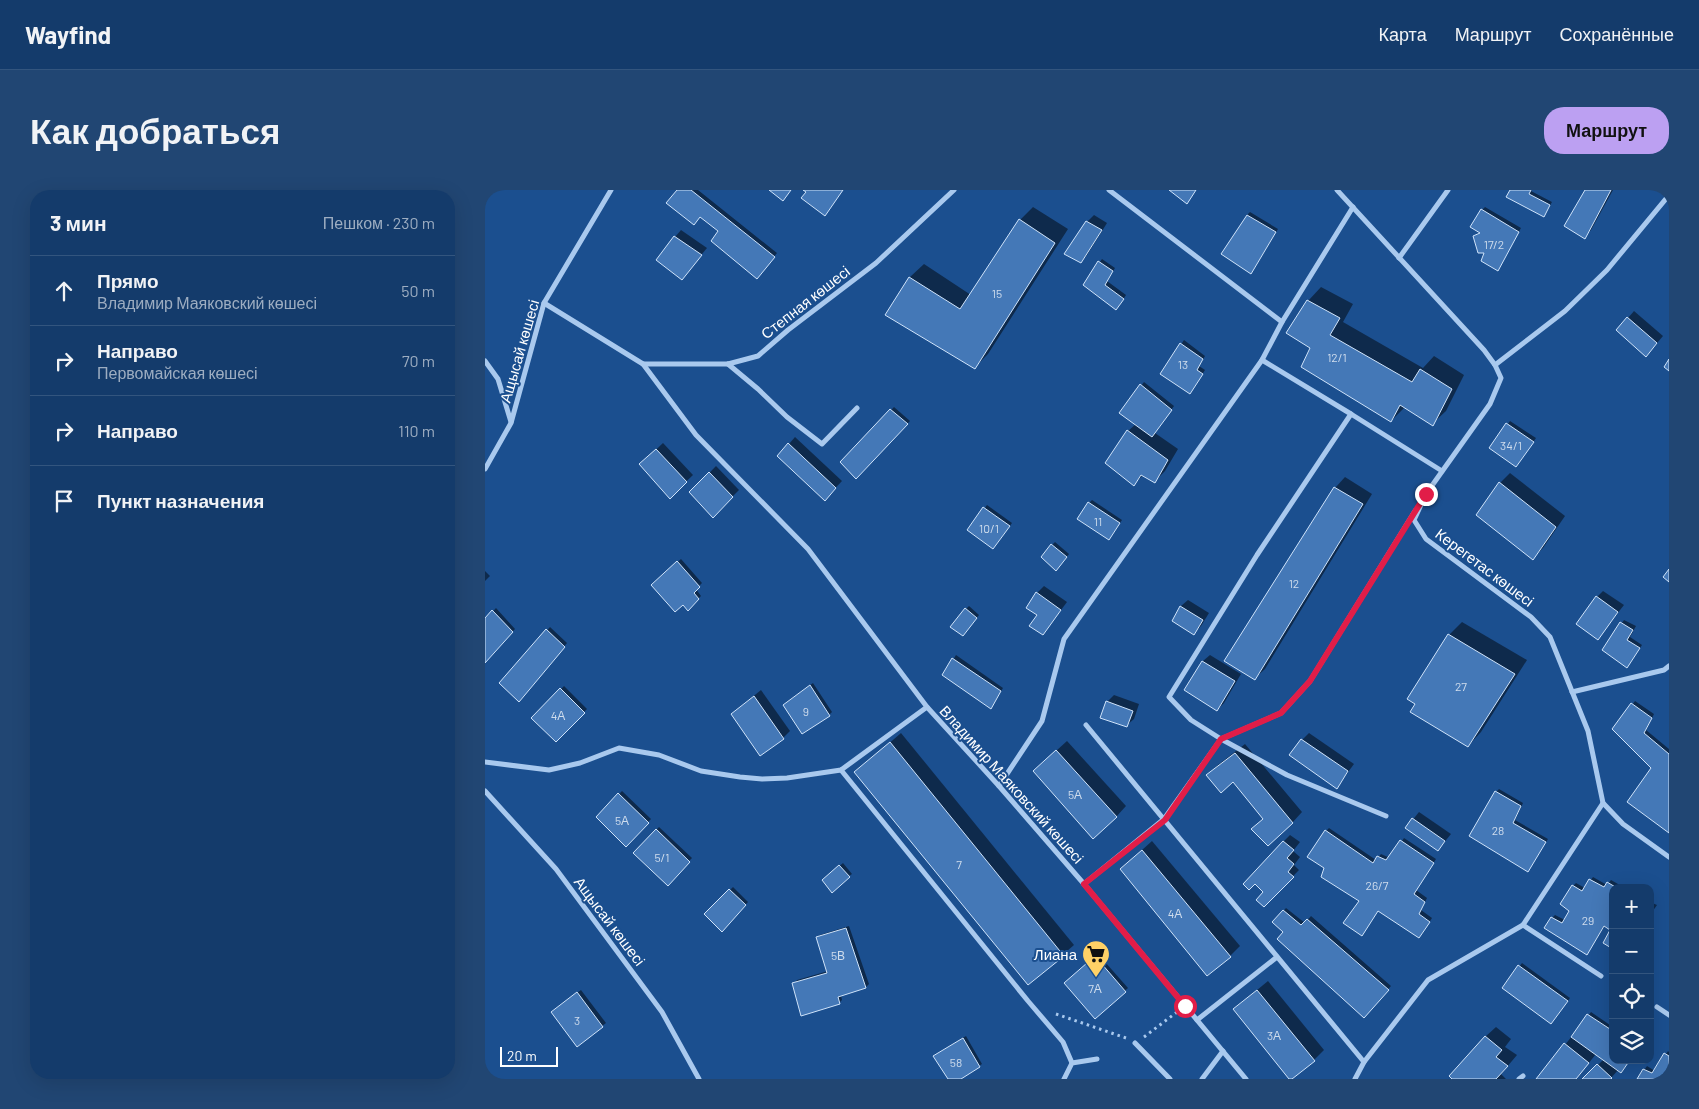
<!DOCTYPE html>
<html lang="ru">
<head>
<meta charset="utf-8">
<style>
  :root { --surface:#143b6b; --page:#214673; --text:#f1f3f6; --muted:#9dadc1; --line:#33557e; --accent:#bca0f2 }
  body { margin:0; font-family:Barlow,sans-serif; background:var(--page); color:var(--text) }
  .controls { position:absolute; right:15px; bottom:15px; display:grid; overflow:hidden; border-radius:10px; box-shadow:0 5px 20px #0002 }
  .controls button { width:45px; height:45px; display:grid; place-items:center; padding:0; border:0; border-bottom:1px solid var(--line); background:var(--surface); color:var(--text); font:25px sans-serif }
  .scale { position:absolute; left:15px; bottom:12px; width:58px; box-sizing:border-box; padding-left:5px; border:2px solid #fff; border-top:0; font-size:14px; line-height:18px; white-space:nowrap; color:#fff; -webkit-text-stroke:4px #1b4f8f; paint-order:stroke }
  .stop { position:absolute; width:15px; height:15px; margin:-11px; border:4px solid #e11d48; border-radius:50%; background:#fff }
  .stop.end { background:#e11d48; border-color:#fff; box-shadow:0 1px 5px #0008 }
  .list { margin:0; padding:0; list-style:none }
  h2 { display:flex; justify-content:space-between; align-items:center; height:65px; margin:0; padding:0 20px; font-size:21px }
  h2 small { font-size:16px; font-weight:400; color:var(--muted) }
  .list li { display:grid; grid-template-columns:32px 1fr auto; gap:15px; align-items:center; box-sizing:border-box; height:70px; padding:0 20px; border-top:1px solid var(--line) }
  .list b { display:block; font-size:19px; white-space:nowrap }
  .list p { margin:0; font-size:16px; white-space:nowrap; color:var(--muted) }
  .list em { font-size:16px; font-style:normal; color:var(--muted) }
  .icon { flex:none; width:28px; height:28px; fill:none; stroke:currentColor; stroke-width:2; stroke-linecap:round; stroke-linejoin:round }
  .map { position:relative; flex:none; width:1184px; height:889px; overflow:hidden; border-radius:20px }
  header { display:flex; align-items:center; gap:30px; box-sizing:border-box; height:70px; padding:0 25px; background:var(--surface); border-bottom:1px solid var(--line) }
  header strong { font-size:24px }
  nav { display:flex; gap:28px; margin-inline-start:auto; font-size:18px }
  .intro { display:flex; align-items:center; justify-content:space-between; box-sizing:border-box; height:120px; padding:0 30px }
  h1 { margin:0; font-size:35px }
  .button { padding:12px 22px; border-radius:20px; background:var(--accent); color:#111; font-size:18px; font-weight:700 }
  main { display:flex; gap:30px; padding:0 30px }
  aside { flex:1; background:var(--surface); border-radius:20px; box-shadow:0 5px 20px #0002 }
  .map>svg:first-child { display:block }
</style>
</head>
<body>
<header>
<strong>Wayfind</strong>
<nav><a>Карта</a><a>Маршрут</a><a>Сохранённые</a></nav>
</header>
<div class="intro"><h1>Как добраться</h1><a class="button">Маршрут</a></div>
<main>
<aside>
<h2>3 мин<small>Пешком · 230 m</small></h2>
<ul class="list">
<li><svg class="icon" aria-label="ahead" viewBox="0 0 24 24"><path d="M12 20V5M6 11l6-6 6 6"/></svg><div><b>Прямо</b><p>Владимир Маяковский көшесі</p></div><em>50 m</em></li>
<li><svg class="icon" aria-label="right" viewBox="0 0 24 24"><path d="M7 20v-9h11M14 6l5 5-5 5"/></svg><div><b>Направо</b><p>Первомайская көшесі</p></div><em>70 m</em></li>
<li><svg class="icon" aria-label="right" viewBox="0 0 24 24"><path d="M7 20v-9h11M14 6l5 5-5 5"/></svg><div><b>Направо</b></div><em>110 m</em></li>
<li><svg class="icon" aria-label="arrive" viewBox="0 0 24 24"><path d="M6 21V4h12l-3 4 3 4H6"/></svg><div><b>Пункт назначения</b></div></li>
</ul>
</aside>
<div class="map">
<svg width="1184" height="889" viewBox="0 0 1184 889">
  <rect width="100%" height="100%" fill="#1b4f8f"/>
  <g fill="#0007">
    <polygon points="194,0 213,0 292,63 274,85 235,40"/>
    <polygon points="1026,0 1047,0 1046,1 1067,12 1059,26"/>
    <polygon points="1101,0 1128,0 1106,40 1099,47"/>
    <polygon points="548,17 583,39 503,164 490,177 402,124 425,87 439,74 486,105 535,30"/>
    <polygon points="1000,17 1036,38 1013,79 989,46 996,42 997,20"/>
    <polygon points="765,22 793,39 769,79 762,25"/>
    <polygon points="609,25 622,33 602,65 596,72 602,32"/>
    <polygon points="196,40 222,58 197,88 190,47"/>
    <polygon points="617,69 630,78 622,91 641,105 634,116 599,94"/>
    <polygon points="836,97 868,114 858,132 938,178 949,166 979,185 961,221 947,234 920,217 906,231 827,157 823,111"/>
    <polygon points="1149,121 1178,146 1161,166 1143,128"/>
    <polygon points="699,150 720,166 714,176 720,180 708,199 677,183"/>
    <polygon points="659,192 689,216 670,243 693,259 680,281 670,291 658,285 649,294 643,241 651,234 636,222"/>
    <polygon points="409,217 425,231 371,287 357,272"/>
    <polygon points="1025,231 1051,248 1034,272 1006,258"/>
    <polygon points="310,247 357,291 340,309 304,254"/>
    <polygon points="178,253 208,285 185,307 156,274"/>
    <polygon points="231,276 254,300 228,326 206,302"/>
    <polygon points="1025,283 1080,326 1058,358 1048,368 1015,293"/>
    <polygon points="860,287 887,304 780,479 769,489 850,298"/>
    <polygon points="607,310 637,330 624,349 604,313"/>
    <polygon points="502,315 527,333 511,355 484,340"/>
    <polygon points="570,352 584,364 574,376 567,355"/>
    <polygon points="196,369 217,393 211,399 216,406 203,419 198,414 168,395"/>
    <polygon points="0,381 5,386 0,391"/>
    <polygon points="559,396 582,412 558,444 554,425 552,403"/>
    <polygon points="1118,401 1139,415 1113,448 1112,407"/>
    <polygon points="703,410 724,423 716,436 709,443 689,431 696,416"/>
    <polygon points="484,416 494,425 481,441 481,419"/>
    <polygon points="11,418 30,439 0,471 0,430"/>
    <polygon points="1139,430 1151,436 1145,447 1157,455 1142,477 1118,460"/>
    <polygon points="977,432 1042,470 996,542 983,556 964,445"/>
    <polygon points="65,437 82,453 37,507 16,492"/>
    <polygon points="471,465 518,498 506,517 459,485"/>
    <polygon points="725,465 756,484 739,513 732,520 701,500 718,471"/>
    <polygon points="328,493 347,522 344,525 302,512"/>
    <polygon points="79,496 102,519 71,550 48,528"/>
    <polygon points="276,500 305,541 298,548 254,518"/>
    <polygon points="629,505 654,514 649,529 642,535 622,512"/>
    <polygon points="1150,511 1169,524 1161,540 1184,559 1184,641 1168,578 1129,539"/>
    <polygon points="416,543 589,755 544,794 371,582"/>
    <polygon points="824,543 869,574 852,597 817,550"/>
    <polygon points="582,551 641,616 631,627 560,571"/>
    <polygon points="760,554 817,622 807,633 779,628 749,591 723,585 733,575"/>
    <polygon points="1014,599 1038,613 1030,630 1063,649 1043,680 1011,602"/>
    <polygon points="137,601 166,629 141,655 112,627"/>
    <polygon points="934,622 966,644 953,660 922,637"/>
    <polygon points="174,637 207,668 182,694 150,663"/>
    <polygon points="844,638 891,670 896,664 905,668 919,648 951,669 931,700 942,708 936,720 947,728 937,744 875,710 841,678 841,641"/>
    <polygon points="805,645 815,652 808,661 815,667 809,675 814,680 779,716 779,702 798,652"/>
    <polygon points="667,651 755,756 745,766 636,679"/>
    <polygon points="358,673 367,684 364,686 339,690"/>
    <polygon points="1108,687 1122,695 1126,690 1140,698 1128,698 1126,740 1120,735 1102,763 1067,728 1070,725 1080,730 1086,721 1088,696 1091,693 1100,698"/>
    <polygon points="248,697 263,712 237,740 221,724"/>
    <polygon points="1165,712 1172,715 1165,725"/>
    <polygon points="801,718 820,733 826,726 906,796 879,826 789,732"/>
    <polygon points="364,736 384,794 381,797 356,805 357,810 354,813 309,794 312,790 343,781 332,748 335,745"/>
    <polygon points="613,764 643,798 611,827 581,793"/>
    <polygon points="1037,773 1085,808 1069,830 1018,798"/>
    <polygon points="783,791 839,860 829,870 749,819"/>
    <polygon points="96,800 121,833 92,855 70,819"/>
    <polygon points="1106,822 1128,837 1128,870 1134,879 1125,889 1099,889 1119,869 1111,864 1091,889 1053,889"/>
    <polygon points="1011,837 1026,849 1020,857 1032,865 1016,884 1021,889 969,889 1000,847"/>
    <polygon points="481,846 497,874 473,889 464,889 449,866"/>
    <polygon points="1183,861 1184,862 1184,889 1153,889 1162,876 1170,881"/>
  </g>
  <g fill="#4478b7" stroke="#cfe3fa">
    <polygon points="192,0 206,0 290,67 272,89 226,51 233,41 215,27 209,35 181,13"/>
    <polygon points="284,0 306,0 298,11"/>
    <polygon points="318,0 358,0 340,26 316,8 321,2"/>
    <polygon points="684,0 711,0 702,14"/>
    <polygon points="1025,0 1046,0 1044,4 1065,15 1059,27 1021,7"/>
    <polygon points="1100,0 1126,0 1100,49 1079,36"/>
    <polygon points="996,19 1034,42 1013,81 996,71 999,63 993,63 988,46 995,43 985,37"/>
    <polygon points="762,25 791,42 766,84 736,64"/>
    <polygon points="534,29 570,53 490,179 400,125 424,87 475,119"/>
    <polygon points="601,31 617,40 596,73 579,64"/>
    <polygon points="189,46 217,65 197,90 171,70"/>
    <polygon points="613,71 628,81 620,95 639,109 631,120 598,95"/>
    <polygon points="822,110 855,128 845,145 927,192 935,179 967,199 948,236 915,215 906,232 816,177 825,158 801,143"/>
    <polygon points="1142,127 1172,153 1161,167 1131,140"/>
    <polygon points="695,153 718,169 712,180 718,184 705,204 675,184"/>
    <polygon points="1184,169 1184,181 1179,177"/>
    <polygon points="655,194 687,220 667,247 634,223"/>
    <polygon points="405,219 423,234 371,289 355,272"/>
    <polygon points="1021,233 1049,252 1031,277 1004,258"/>
    <polygon points="642,240 683,270 670,293 656,285 649,296 620,273"/>
    <polygon points="303,253 351,298 340,311 292,266"/>
    <polygon points="171,259 202,292 185,309 154,274"/>
    <polygon points="224,282 248,307 228,328 204,302"/>
    <polygon points="1014,292 1071,337 1048,370 991,325"/>
    <polygon points="849,297 878,314 770,490 739,471"/>
    <polygon points="603,312 635,333 624,350 592,329"/>
    <polygon points="498,317 525,336 508,359 482,340"/>
    <polygon points="566,354 582,367 571,381 556,367"/>
    <polygon points="192,371 215,397 209,403 214,409 203,421 198,415 190,422 166,395"/>
    <polygon points="1184,379 1184,392 1178,387"/>
    <polygon points="551,402 576,420 558,445 544,436 552,425 541,418"/>
    <polygon points="1111,406 1133,422 1113,450 1091,434"/>
    <polygon points="695,416 718,430 709,445 687,431"/>
    <polygon points="480,418 492,428 478,446 465,437"/>
    <polygon points="7,420 28,442 0,473 0,428"/>
    <polygon points="1135,432 1148,440 1142,450 1155,458 1142,478 1117,460"/>
    <polygon points="61,439 80,457 34,512 14,493"/>
    <polygon points="963,444 1030,484 983,557 925,522 930,514 922,509"/>
    <polygon points="467,468 516,501 506,519 457,485"/>
    <polygon points="717,471 750,491 732,521 699,500"/>
    <polygon points="325,495 345,526 317,544 298,515"/>
    <polygon points="75,498 100,523 71,552 46,528"/>
    <polygon points="269,506 299,549 275,566 246,524"/>
    <polygon points="621,511 648,521 642,537 615,528"/>
    <polygon points="1146,513 1167,528 1159,543 1184,564 1184,643 1142,612 1166,578 1127,539"/>
    <polygon points="816,549 863,581 852,599 804,565"/>
    <polygon points="405,552 579,766 543,795 369,582"/>
    <polygon points="571,560 632,627 608,649 548,581"/>
    <polygon points="750,563 808,633 783,656 766,639 778,629 748,592 736,603 721,585"/>
    <polygon points="1010,601 1036,616 1028,633 1061,652 1043,682 984,646"/>
    <polygon points="133,603 164,633 141,657 111,627"/>
    <polygon points="927,628 960,651 953,661 920,638"/>
    <polygon points="171,639 205,672 183,696 148,663"/>
    <polygon points="840,640 888,673 892,666 901,670 915,650 949,673 929,704 940,712 934,724 945,732 934,748 893,721 877,746 858,733 874,711 836,687 839,678 822,667"/>
    <polygon points="798,651 809,660 802,668 809,674 803,682 809,687 779,717 771,710 778,702 770,694 764,700 758,694"/>
    <polygon points="657,660 746,767 722,786 635,679"/>
    <polygon points="354,675 365,687 347,703 337,690"/>
    <polygon points="1104,689 1119,697 1122,692 1132,698 1128,698 1128,759 1118,753 1125,740 1119,736 1102,765 1059,738 1066,727 1077,733 1084,721 1075,714 1087,695 1097,701"/>
    <polygon points="244,699 261,715 237,742 219,724"/>
    <polygon points="798,720 816,735 822,729 904,800 879,828 792,749 798,742 787,732"/>
    <polygon points="361,738 381,798 353,807 355,814 316,826 307,793 342,783 331,747"/>
    <polygon points="610,766 641,802 610,829 579,793"/>
    <polygon points="1033,775 1083,811 1066,834 1017,798"/>
    <polygon points="772,800 830,871 807,889 804,889 748,819"/>
    <polygon points="92,802 118,837 92,857 66,822"/>
    <polygon points="1102,824 1128,841 1128,870 1145,870 1136,883 1086,847"/>
    <polygon points="1000,846 1017,860 1011,867 1023,876 1011,889 967,889 964,886"/>
    <polygon points="478,848 495,877 476,889 463,889 448,866"/>
    <polygon points="1079,853 1104,873 1091,889 1051,889"/>
    <polygon points="1179,863 1184,866 1184,889 1152,889 1158,879 1167,883"/>
    <polygon points="1112,874 1127,888 1126,889 1097,889"/>
  </g>
  <g fill="none" stroke-linecap="round" stroke-linejoin="round">
    <g stroke="#a9c9ee" stroke-width="3" stroke-dasharray="2.5 4" stroke-linecap="butt">
      <polyline points="571,824 641,848"/>
      <polyline points="659,847 692,822"/>
    </g>
    <g stroke="#a9c9ee" stroke-width="5">
      <polyline points="852,0 999,160 1010,175 1016,188 1005,214 941,304 929,330 941,349 1046,427 1065,447 1103,541 1118,613 1138,634 1184,667"/>
      <polyline points="914,68 963,0"/>
      <polyline points="59,113 158,174 211,245 323,359 442,517"/>
      <polyline points="797,132 868,17"/>
      <polyline points="777,170 866,224 772,365 684,507 706,530 736,549 796,523 825,491 930,321"/>
      <polyline points="0,171 13,189 26,232"/>
      <polyline points="158,174 243,174 273,166 303,140 391,73 469,0"/>
      <polyline points="243,174 273,199 302,227 337,254 372,218"/>
      <polyline points="1010,175 1080,121 1122,80 1184,5"/>
      <polyline points="866,224 957,281"/>
      <polyline points="0,279 26,233 59,113 126,0"/>
      <polyline points="1087,502 1179,480 1184,476"/>
      <polyline points="601,535 879,872 870,889"/>
      <polyline points="0,572 64,580 95,573 134,558 174,565 216,581 255,587 277,589 302,588 356,580 442,517 514,596 599,694 761,889"/>
      <polyline points="356,580 543,811 578,852 587,873"/>
      <polyline points="514,596 557,531 579,449 777,170 797,132 624,0"/>
      <polyline points="0,601 71,679 177,822 214,889"/>
      <polyline points="599,694 679,629 736,549 802,585 901,626"/>
      <polyline points="1038,735 1116,786"/>
      <polyline points="1172,817 1184,825"/>
      <polyline points="712,830 792,767"/>
      <polyline points="650,853 685,889"/>
      <polyline points="879,872 943,790 1038,735 1118,613"/>
      <polyline points="579,889 587,873 612,869"/>
      <polyline points="717,889 738,861"/>
      <polyline points="1034,889 1038,886"/>
    </g>
  </g>
  <g fill="none" stroke-linecap="round" stroke-linejoin="round">
    <polyline stroke="#e11d48" stroke-width="6" points="700,816 599,694 680,630 736,549 796,523 825,491 941,304"/>
  </g>
  <defs>
    <g id="supermarket-pin" transform="scale(1.4375)"><path d="M0 17L-7.5 6A9.5 9.5 0 1 1 7.5 6Z" fill="#ffd166" stroke="#1b4f8f"/><path d="M-6-5.5h2.5l.6 2H6L4.5 2H-2.5L-4.4-4H-6ZM-1.5 3.2a1.3 1.3 0 1 0 .1 0ZM3 3.2a1.3 1.3 0 1 0 .1 0Z" fill="#111"/></g>
  </defs>
  <g fill-rule="evenodd">
    <use href="#supermarket-pin" x="611" y="764"/>
  </g>
  <g text-anchor="middle" dominant-baseline="central" stroke-width="4" stroke-linejoin="round" paint-order="stroke">
    <g font-size="12" fill="#d0dded">
      <text x="1009" y="54">17/2</text>
      <text x="512" y="103">15</text>
      <text x="852" y="167">12/1</text>
      <text x="698" y="174">13</text>
      <text x="1026" y="255">34/1</text>
      <text x="613" y="331">11</text>
      <text x="504" y="338">10/1</text>
      <text x="809" y="393">12</text>
      <text x="976" y="496">27</text>
      <text x="321" y="521">9</text>
      <text x="73" y="525">4А</text>
      <text x="590" y="604">5А</text>
      <text x="137" y="630">5А</text>
      <text x="1013" y="640">28</text>
      <text x="177" y="667">5/1</text>
      <text x="474" y="674">7</text>
      <text x="892" y="695">26/7</text>
      <text x="690" y="723">4А</text>
      <text x="1103" y="730">29</text>
      <text x="353" y="765">5В</text>
      <text x="610" y="798">7А</text>
      <text x="92" y="830">3</text>
      <text x="789" y="845">3А</text>
      <text x="471" y="872">58</text>
    </g>
    <g font-size="15" fill="#fff" stroke="#1b4f8f">
      <text transform="translate(320 112) rotate(-38)">Степная көшесі</text>
      <text transform="translate(34 161) rotate(-74)">Ащысай көшесі</text>
      <text transform="translate(1000 377) rotate(37)">Керегетас көшесі</text>
      <text transform="translate(527 594) rotate(48)">Владимир Маяковский көшесі</text>
      <text transform="translate(125 731) rotate(53)">Ащысай көшесі</text>
    </g>
    <g font-size="15" fill="#fff" stroke="#1b4f8f" text-anchor="end">
      <text x="592" y="764">Лиана</text>
    </g>
  </g>
</svg>
<div class="controls">
<button>+</button>
<button>−</button>
<button><svg class="icon" aria-label="locate" viewBox="0 0 24 24"><circle cx="12" cy="12" r="6"/><path d="M12 2v4M12 18v4M2 12h4M18 12h4"/></svg></button>
<button><svg class="icon" aria-label="layers" viewBox="0 0 24 24"><path d="M12 4l9 5-9 5-9-5zM3 14l9 5 9-5"/></svg></button>
</div>
<div class="scale">20 m</div>
<div class="stop" style="left:700px;top:816px"></div>
<div class="stop end" style="left:941px;top:304px"></div>
</div>
</main>
</body>
</html>
